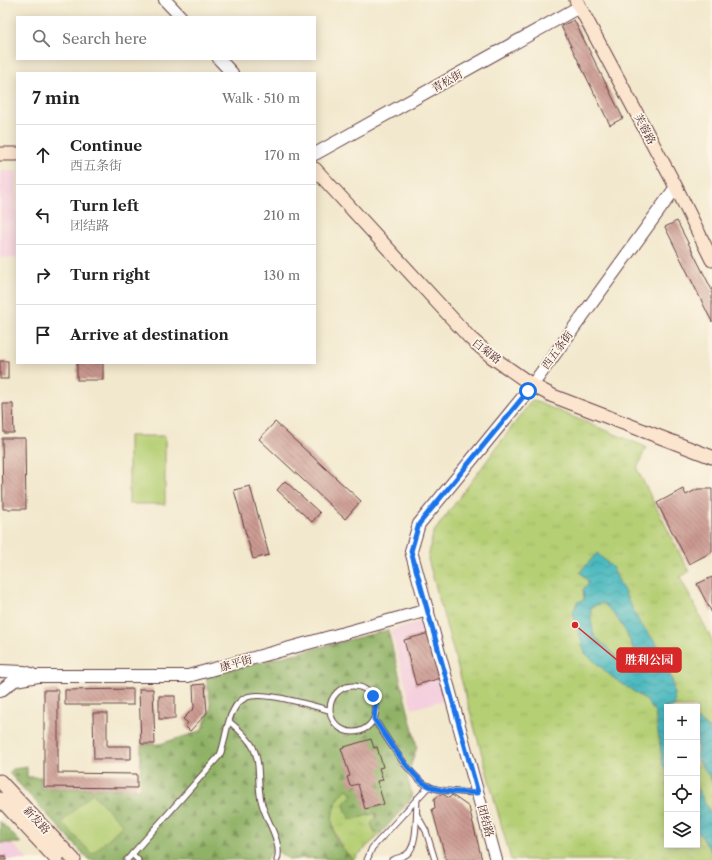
<!DOCTYPE html>
<html lang="en">
<head>
<meta charset="utf-8">
<style>
  :root { --surface:#fff; --page:#f2f2f2; --text:#222; --muted:#767676; --line:#e0e0e0 }
  body { margin:0; font-family:"Libre Caslon Text","Noto Serif SC",serif; background:var(--page); color:var(--text) }
  .controls { position:absolute; right:12px; bottom:12px; display:grid; overflow:hidden; border-radius:0px; box-shadow:0 2px 10px #0003 }
  .controls button { width:36px; height:36px; display:grid; place-items:center; padding:0; border:0; border-bottom:1px solid var(--line); background:var(--surface); color:var(--text); font:20px sans-serif }
  .stop { position:absolute; width:12px; height:12px; margin:-9px; border:3px solid #1a73e8; border-radius:50%; background:#fff }
  .stop.end { background:#1a73e8; border-color:#fff; box-shadow:0 1px 4px #0008 }
  .list { margin:0; padding:0; list-style:none }
  h2 { display:flex; justify-content:space-between; align-items:center; height:52px; margin:0; padding:0 16px; font-size:17px }
  h2 small { font-size:13px; font-weight:400; color:var(--muted) }
  .list li { display:grid; grid-template-columns:26px 1fr auto; gap:12px; align-items:center; box-sizing:border-box; height:60px; padding:0 16px; border-top:1px solid var(--line) }
  .list b { display:block; font-size:15px; white-space:nowrap }
  .list p { margin:0; font-size:13px; white-space:nowrap; color:var(--muted) }
  .list em { font-size:13px; font-style:normal; color:var(--muted) }
  .icon { flex:none; width:22px; height:22px; fill:none; stroke:currentColor; stroke-width:2; stroke-linecap:round; stroke-linejoin:round }
  .map { position:relative; flex:none; width:712px; height:860px; overflow:hidden }
  .search { position:absolute; background:var(--surface); box-shadow:0 2px 10px #0003; left:16px; top:16px; width:300px; height:44px; display:flex; align-items:center; gap:10px; box-sizing:border-box; padding:0 14px; border-radius:0px; color:var(--muted); font-size:15px }
  .panel { position:absolute; background:var(--surface); box-shadow:0 2px 10px #0003; left:16px; top:72px; width:300px; height:292px; border-radius:0px }
  .map>svg:first-child { display:block }
</style>
</head>
<body>
<div class="map">
<svg width="712" height="860" viewBox="0 0 712 860">
  <defs>
    <pattern id="grass-tufts" width="24" height="20" patternUnits="userSpaceOnUse"><rect width="24" height="20" fill="#b5cf75"/><path d="M3 7l-1-3M5 7V3M7 7l1-3M15 17l-1-3M17 17v-4M19 17l1-3" fill="none" stroke="#9db165"/></pattern>
    <pattern id="forest-firs" width="22" height="20" patternUnits="userSpaceOnUse"><rect width="22" height="20" fill="#90b266"/><path d="M5 1l3.5 6h-7zM16 11l3.5 6h-7z" fill="#789054"/></pattern>
    <pattern id="water-waves" width="16" height="10" patternUnits="userSpaceOnUse"><rect width="16" height="10" fill="#4ab9bf"/><path d="M0 5q4-4 8 0t8 0" fill="none" stroke="#40969b"/></pattern>
    <pattern id="building-back-hatch" width="6" height="6" patternUnits="userSpaceOnUse"><rect width="6" height="6" fill="#ca9990"/><path d="M-1 5l2 2M0 0l6 6M5-1l2 2" fill="none" stroke="#a67c76"/></pattern>
  </defs>
  <rect width="100%" height="100%" fill="#fcf5e5"/>
  <filter id="ink" filterUnits="userSpaceOnUse"><feTurbulence type="fractalNoise" baseFrequency=".025" numOctaves="2"/><feDisplacementMap in="SourceGraphic" scale="8" xChannelSelector="R" yChannelSelector="G"/><feConvolveMatrix kernelMatrix="1 2 1 2 8 2 1 2 1" color-interpolation-filters="sRGB"/></filter>
  <filter id="wash" filterUnits="userSpaceOnUse"><feTurbulence type="fractalNoise" baseFrequency=".012" numOctaves="4" result="noise"/><feDisplacementMap in="SourceGraphic" scale="16" xChannelSelector="R" yChannelSelector="G"/><feGaussianBlur stdDeviation="0.9" result="paint"/><feColorMatrix in="noise" values="0 0 0 0 0 0 0 0 0 0 0 0 0 0 0 0 0 1.4 0 .05"/><feComposite in="paint" operator="in"/></filter>
  <g filter="url(#wash)">
    <rect width="100%" height="100%" fill="#f2e8cd"/>
    <g fill="#f4cfdd">
      <rect x="0" y="171" width="17" height="87"/>
      <polygon points="428,620 449,699 412,709 391,630"/>
      <polygon points="0,843 12,843 28,860 0,860"/>
    </g>
    <g fill="url(#grass-tufts)" stroke="#807750" fill-rule="evenodd">
      <path d="M532 400 646 447 637 469 689 572 680 577 712 640V860H511L428 559 433 533ZM667 707H697V845H667Z"/>
      <path d="M347 789 376 813 375 833 382 832 353 860C333 840 321 810 347 789Z"/>
    </g>
    <g fill="url(#forest-firs)" stroke="#6d6848">
      <path d="M388 630 417 747 407 777 413 797 382 832 375 833 371 824 377 817 376 813 351 820 346 812 344 803 353 794 347 789C332 801 328 823 337 841 341 848 348 854 353 860L303 858 290 860 277 851 271 853 266 860H89L9 773 13 769 27 767V777H41V788L140 789 141 745 160 744 201 731 211 708 206 676Z"/>
      <polygon points="0,821 21,843 0,843"/>
    </g>
    <g fill="#b5cf75" stroke="#807750">
      <rect x="129" y="436" width="36" height="68"/>
      <polygon points="92,793 123,825 92,854 62,822"/>
    </g>
    <g fill="url(#water-waves)" stroke="#4a6c75" fill-rule="evenodd">
      <path d="M597 553 612 567 639 622 661 649 673 683 675 707H667V771L663 765 655 712 645 699 612 677 585 653 573 613 577 602 584 600 583 589 589 583 580 572ZM603 603C620 618 633 641 637 663L619 668 615 655 594 636 591 620V607Z"/>
      <polygon points="697,719 712,731 712,781 697,758"/>
      <polygon points="697,788 712,815 712,853 697,830"/>
    </g>
    <g id="blocks">
      <g fill="url(#building-back-hatch)">
        <polygon points="574,20 623,118 610,125 561,26"/>
        <polygon points="677,221 712,290 712,322 665,227"/>
        <rect x="0" y="361" width="8" height="18"/>
        <rect x="77" y="363" width="26" height="17"/>
        <polygon points="3,404 13,404 14,433 4,433"/>
        <polygon points="275,422 361,501 345,519 259,439"/>
        <polygon points="2,438 25,438 26,509 3,509"/>
        <polygon points="285,481 320,513 312,522 277,490"/>
        <polygon points="250,486 269,555 253,559 234,490"/>
        <polygon points="683,489 686,495 698,489 712,489 712,552 689,564 657,503"/>
        <polygon points="712,577 712,613 697,584"/>
        <polygon points="433,632 445,677 416,685 404,640"/>
        <polygon points="205,684 207,713 190,731 185,726 188,723 183,719 194,708 193,685"/>
        <polygon points="133,689 133,705 65,705 65,690"/>
        <polygon points="139,689 153,689 155,744 141,744"/>
        <polygon points="44,690 58,690 58,773 137,774 137,788 44,787"/>
        <rect x="159" y="696" width="16" height="23"/>
        <polygon points="93,713 107,713 107,746 131,746 131,759 94,759"/>
        <polygon points="371,739 374,748 377,747 383,767 379,768 383,780 377,781 384,804 365,809 358,784 350,786 347,777 350,776 341,748"/>
        <polygon points="443,794 449,798 452,795 469,807 482,860 446,860 432,809 435,808 434,799 439,795"/>
        <rect x="0" y="856" width="6" height="4"/>
      </g>
    </g>
  </g>
  <g filter="url(#ink)">
    <use href="#blocks" fill-opacity="0" stroke="#633d43" stroke-width="1"/>
    <g fill="none" stroke-linecap="round" stroke-linejoin="round">
      <g stroke="#633d43" stroke-width="7">
        <g id="service">
          <circle cx="353" cy="709" r="23"/>
          <path d="M374 719C387 738 409 776 428 786 440 792 463 792 476 793"/>
          <path d="M230 722C239 730 247 736 253 747 262 765 256 786 262 804 266 820 283 843 277 860"/>
          <polyline points="417,815 426,831 435,860"/>
          <polyline points="132,854 138,860"/>
          <path d="M127 860 220 755C226 741 226 722 233 711 236 704 243 697 251 696 271 693 309 705 329 710"/>
          <polyline points="367,860 372,848 429,786"/>
          <path d="M392 860C397 858 403 857 407 854 418 846 416 813 417 799"/>
        </g>
      </g>
      <g stroke="#633d43" stroke-width="14">
        <g id="tertiary">
          <polyline points="165,0 181,17"/>
          <polyline points="219,59 232,73"/>
          <polyline points="315,154 579,7"/>
          <polyline points="0,671 24,672 31,674"/>
          <polyline points="0,691 15,680 38,676 188,676 428,610"/>
          <polyline points="496,860 411,551 419,524 528,391 676,187"/>
        </g>
      </g>
      <g stroke="#633d43" stroke-width="15">
        <g id="secondary">
          <polyline points="576,0 676,187 712,260"/>
          <polyline points="0,154 17,154"/>
          <polyline points="315,169 470,338 492,357 532,385 553,396 712,457"/>
          <polyline points="0,781 74,860"/>
          <polyline points="0,799 57,860"/>
        </g>
      </g>
      <use href="#service" stroke="#fff" stroke-width="5"/>
      <use href="#tertiary" stroke="#fff" stroke-width="12"/>
      <use href="#secondary" stroke="#fbe5cf" stroke-width="13"/>
    </g>
  </g>
  <g fill="none" stroke-linecap="round" stroke-linejoin="round" filter="url(#ink)">
    <path stroke="#1a73e8" stroke-width="5" d="M373 696 376 704 374 719C386 736 412 779 429 786 443 793 463 792 478 793L411 551 419 524 528 391"/>
  </g>
  <g text-anchor="middle" dominant-baseline="central" stroke-width="3.5" stroke-linejoin="round" paint-order="stroke">
    <g font-size="11" fill="#4a1f2b" stroke="#fcf5e5">
      <text transform="translate(447 81) rotate(-29)">青松街</text>
      <text transform="translate(645 129) rotate(62)">芙蓉路</text>
      <text transform="translate(557 350) rotate(-54)">西五条街</text>
      <text transform="translate(487 351) rotate(38)">白菊路</text>
      <text transform="translate(236 663) rotate(-15)">康平街</text>
      <text transform="translate(37 820) rotate(47)">新发路</text>
      <text transform="translate(486 821) rotate(75)">团结路</text>
    </g>
  </g>
  <path fill="none" stroke="#d62828" stroke-width="1.5" d="M575 625L617 660"/>
  <circle fill="#d62828" stroke="#fcf5e5" stroke-width="1.5" cx="575" cy="625" r="4"/>
  <rect fill="#d62828" stroke="#d62828" stroke-width="1.5" x="617" y="648" width="64" height="24" rx="4"/>
  <g font-size="12" text-anchor="middle" font-weight="bold" fill="#fff">
    <text x="649" y="664">胜利公园</text>
  </g>
</svg>
<div class="controls">
<button>+</button>
<button>−</button>
<button><svg class="icon" aria-label="locate" viewBox="0 0 24 24"><circle cx="12" cy="12" r="6"/><path d="M12 2v4M12 18v4M2 12h4M18 12h4"/></svg></button>
<button><svg class="icon" aria-label="layers" viewBox="0 0 24 24"><path d="M12 4l9 5-9 5-9-5zM3 14l9 5 9-5"/></svg></button>
</div>
<div class="stop" style="left:528px;top:391px"></div>
<div class="stop end" style="left:373px;top:696px"></div>
<div class="search"><svg class="icon" aria-label="search" viewBox="0 0 24 24"><circle cx="10" cy="10" r="6"/><path d="M15 15l6 6"/></svg>Search here</div>
<section class="panel">
<h2>7 min<small>Walk · 510 m</small></h2>
<ul class="list">
<li><svg class="icon" aria-label="ahead" viewBox="0 0 24 24"><path d="M12 20V5M6 11l6-6 6 6"/></svg><div><b>Continue</b><p>西五条街</p></div><em>170 m</em></li>
<li><svg class="icon" aria-label="left" viewBox="0 0 24 24"><path d="M17 20v-9H6M10 6l-5 5 5 5"/></svg><div><b>Turn left</b><p>团结路</p></div><em>210 m</em></li>
<li><svg class="icon" aria-label="right" viewBox="0 0 24 24"><path d="M7 20v-9h11M14 6l5 5-5 5"/></svg><div><b>Turn right</b></div><em>130 m</em></li>
<li><svg class="icon" aria-label="arrive" viewBox="0 0 24 24"><path d="M6 21V4h12l-3 4 3 4H6"/></svg><div><b>Arrive at destination</b></div></li>
</ul>
</section>
</div>
</body>
</html>
